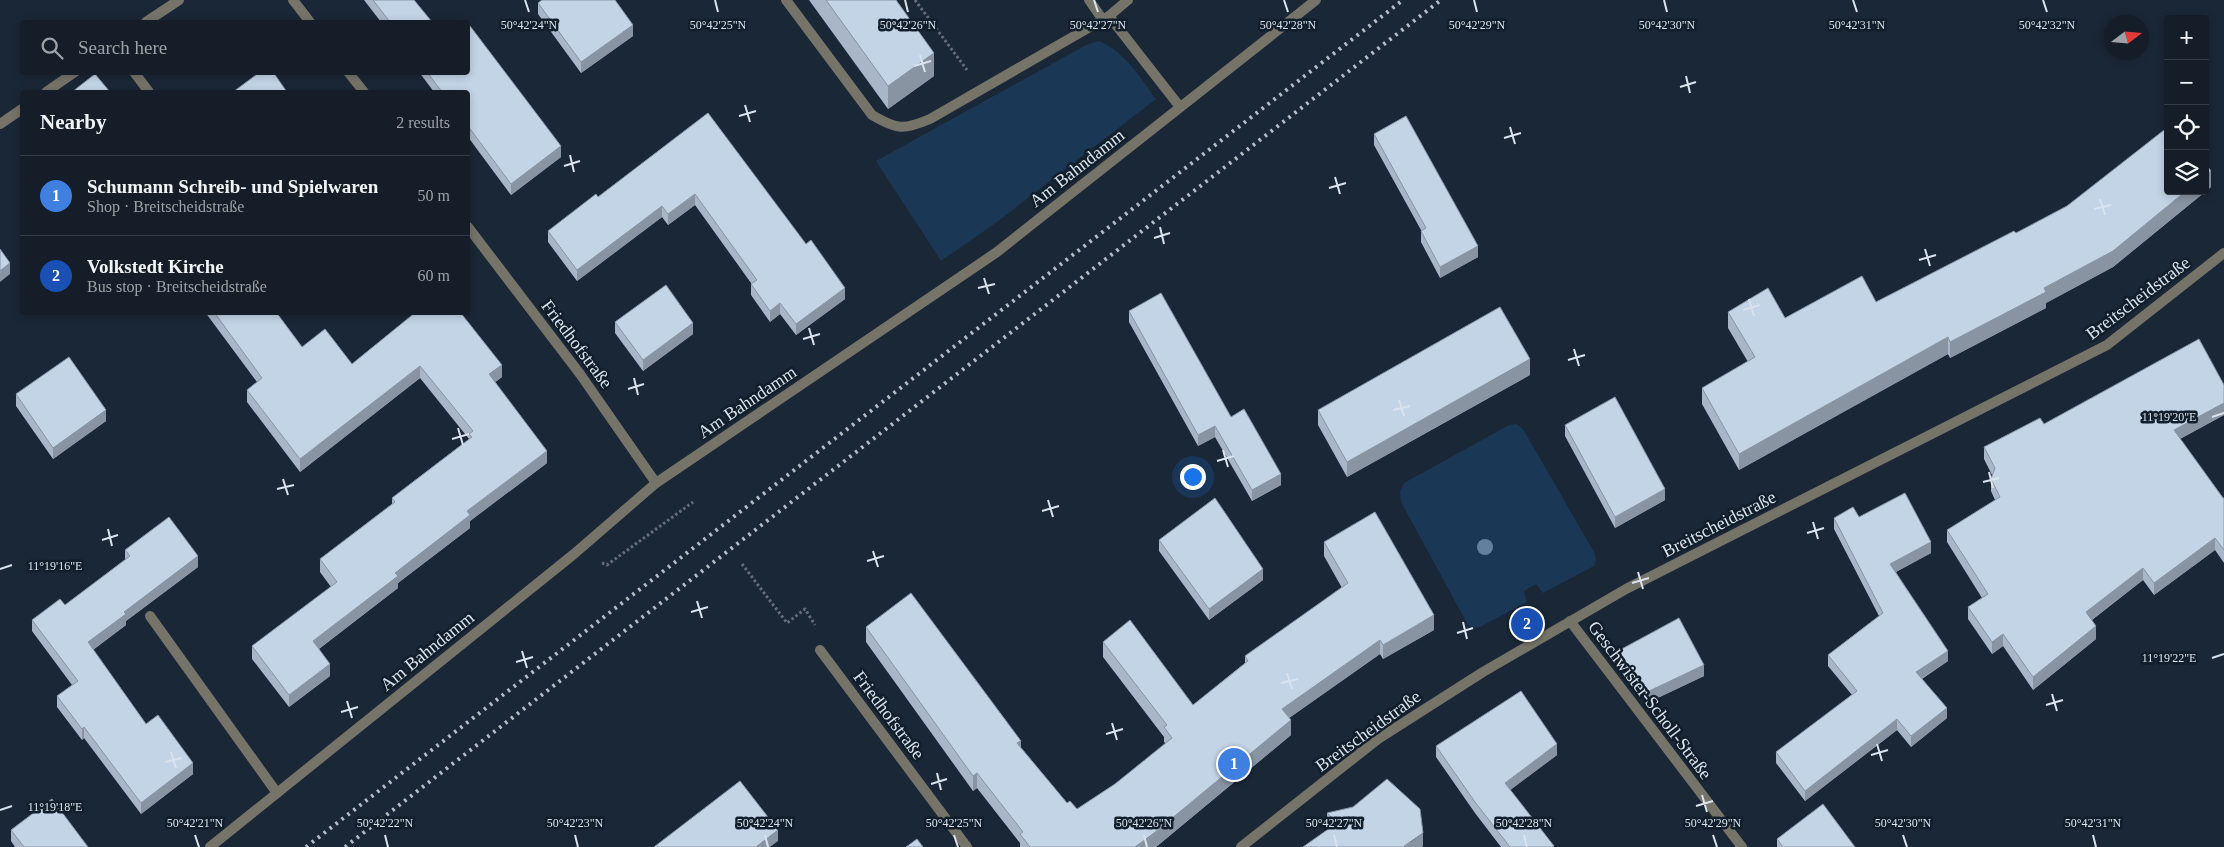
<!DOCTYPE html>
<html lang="en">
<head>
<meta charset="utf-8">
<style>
  :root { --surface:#141d28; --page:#212a34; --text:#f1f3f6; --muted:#9da2a8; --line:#333b45; --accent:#1a73e8 }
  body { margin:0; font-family:Georgia,serif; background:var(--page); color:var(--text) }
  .controls { position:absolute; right:15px; top:15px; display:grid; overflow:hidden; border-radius:5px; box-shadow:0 2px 8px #0003 }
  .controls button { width:45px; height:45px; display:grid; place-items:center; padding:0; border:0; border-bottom:1px solid var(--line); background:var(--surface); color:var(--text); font:25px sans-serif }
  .compass { position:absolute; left:2104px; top:15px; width:45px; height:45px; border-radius:50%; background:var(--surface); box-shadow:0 2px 8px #0003; rotate:74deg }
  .you { position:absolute; left:1192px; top:476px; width:18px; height:18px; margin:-12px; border:4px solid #fff; border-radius:50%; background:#1a73e8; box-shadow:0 0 0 8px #1a73e833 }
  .badge { display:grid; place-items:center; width:32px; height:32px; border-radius:50%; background:var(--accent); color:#fff; font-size:16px; font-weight:700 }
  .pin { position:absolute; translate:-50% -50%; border:2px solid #fff; box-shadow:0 1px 5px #0006 }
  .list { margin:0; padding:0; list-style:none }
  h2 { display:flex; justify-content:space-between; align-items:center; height:65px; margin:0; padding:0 20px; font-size:21px }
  h2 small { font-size:16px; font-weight:400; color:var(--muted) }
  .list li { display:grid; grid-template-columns:32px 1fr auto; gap:15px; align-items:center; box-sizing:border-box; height:80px; padding:0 20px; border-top:1px solid var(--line) }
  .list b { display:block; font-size:19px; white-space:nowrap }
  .list p { margin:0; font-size:16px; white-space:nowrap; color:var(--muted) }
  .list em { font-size:16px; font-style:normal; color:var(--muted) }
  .icon { flex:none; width:28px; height:28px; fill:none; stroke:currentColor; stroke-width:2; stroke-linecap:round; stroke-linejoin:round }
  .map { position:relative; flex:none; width:2224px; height:847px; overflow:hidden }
  .search { position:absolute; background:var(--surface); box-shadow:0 2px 8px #0003; left:20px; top:20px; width:450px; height:55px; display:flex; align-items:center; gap:12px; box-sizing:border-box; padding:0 18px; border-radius:5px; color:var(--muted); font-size:19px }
  .panel { position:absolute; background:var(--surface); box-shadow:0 2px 8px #0003; left:20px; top:90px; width:450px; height:225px; border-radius:5px }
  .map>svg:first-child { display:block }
</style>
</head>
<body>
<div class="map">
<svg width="2224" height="847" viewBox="0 0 2224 847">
  <rect width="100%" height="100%" fill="#1a2736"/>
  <g fill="#1a3755">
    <path d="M1099 41C1125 52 1140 77 1156 99L997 222 941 261 876 161 1086 45Z"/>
    <polygon points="1517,424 1523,429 1594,552 1596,560 1594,566 1543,593 1536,584 1524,591 1527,602 1480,627 1473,628 1468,625 1401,502 1400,491 1404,483 1509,425"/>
  </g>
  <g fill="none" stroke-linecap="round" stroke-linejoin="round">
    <g stroke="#636f7c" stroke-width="3" stroke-dasharray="2.5 2.5" stroke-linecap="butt">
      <polyline points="915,0 967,70"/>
      <polyline points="602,563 607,565 693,502"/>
      <polyline points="742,564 787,623 805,609 815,625"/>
    </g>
    <g stroke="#767369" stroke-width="10">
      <path d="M786 0 872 115C897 130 904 130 930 119L1109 16"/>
      <polyline points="1089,0 1103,20"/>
      <polyline points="1128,0 1109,16 1180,107"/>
      <polyline points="134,72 149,92"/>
      <polyline points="150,616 277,793"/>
    </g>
    <g stroke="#767369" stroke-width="10">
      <polyline points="293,0 310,22"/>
      <polyline points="146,22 179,0"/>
      <polyline points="348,72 364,92"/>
      <polyline points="46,92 75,72"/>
      <polyline points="0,124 22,109"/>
      <polyline points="468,227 580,374 656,483"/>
      <polyline points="1570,621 1742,847"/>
      <polyline points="820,650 967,847"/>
      <polyline points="210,847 574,554 656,483 997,252 1316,0"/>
      <polyline points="1241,847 1378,739 1483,672 1626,589 2107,345 2224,253"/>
    </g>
    <g stroke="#b4bec9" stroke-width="4" stroke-dasharray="2.5 5" stroke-linecap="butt">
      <polyline points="306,847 1403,0"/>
      <polyline points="345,847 1441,0"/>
    </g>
  </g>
  <circle fill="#64809f" cx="1485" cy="547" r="8"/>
  <g fill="#a8b6c7">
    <polygon points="364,0 414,0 432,22 381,22"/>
    <polygon points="809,0 896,0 934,76 888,109"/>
    <polygon points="538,3 633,36 581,73 538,14"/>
    <polygon points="419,72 468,72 561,157 511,195 468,137 468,92 434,92"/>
    <polygon points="708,113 845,299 796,335 780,314 770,322 751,295 751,283 695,205 668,225 662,217 577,281 548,242 548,231 598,197"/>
    <polygon points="1374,134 1478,257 1440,278 1421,242 1421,230 1374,145"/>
    <polygon points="2211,187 2113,267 2046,303 2046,308 1950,358 1948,354 1739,470 1702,404 1702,388 1748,362 1728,328 1728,312 1785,318 1876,302 2016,233"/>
    <polygon points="1129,311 1231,417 1281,485 1252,501 1215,437 1198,446 1129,322"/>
    <polygon points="205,312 276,312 302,347 352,364 416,312 502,377 495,382 547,463 470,521 470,528 398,583 398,588 319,649 330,676 289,707 252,659 252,646 331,587 320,572 320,559 392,504 392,498 469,439 420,378 300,472 247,402 247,390 257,382"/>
    <polygon points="615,322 693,334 643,371 615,333"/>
    <polygon points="1530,375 1347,477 1318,425 1318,410"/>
    <polygon points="16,394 106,421 53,459 16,406"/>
    <polygon points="2224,415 2180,439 2223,498 2224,498 2224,563 2215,550 2154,595 2143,580 2092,620 2096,639 2033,690 2003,646 1992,654 1968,619 1968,607 1982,598 1947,542 1947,530 1995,500 1991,491 1991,479 1992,475 1984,459 1984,447 2044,424"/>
    <polygon points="1565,425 1665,500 1615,528 1565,436"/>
    <polygon points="1859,517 1931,553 1896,572 1948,661 1922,679 1947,718 1911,747 1897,730 1805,801 1776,763 1776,752 1852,695 1828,666 1828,655 1879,616 1834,529 1834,518"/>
    <polygon points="1159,540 1263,580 1209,620 1159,551"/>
    <polygon points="1324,542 1434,630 1383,659 1380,654 1289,718 1291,735 1156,847 1020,847 1020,843 977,788 973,791 866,642 866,627 1021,748 1067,803 1077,809 1115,784 1166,744 1164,742 1164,737 1103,657 1103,642 1193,705 1245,663 1245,656 1342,588 1324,556"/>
    <polygon points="125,550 198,567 126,621 126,625 93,650 146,724 193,774 141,814 84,738 82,740 57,707 57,696 72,685 32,631 32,620 65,605 125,560"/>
    <polygon points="1618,651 1704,676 1647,703 1618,662"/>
    <polygon points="1436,746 1557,755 1510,790 1554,847 1501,847 1475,813 1436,757"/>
    <polygon points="1327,813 1423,846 1421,847 1303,847 1330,828 1327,826"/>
    <polygon points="11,830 88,847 15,847 11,841"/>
    <polygon points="1777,839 1855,847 1777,847"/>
  </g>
  <g fill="#8894a2">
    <polygon points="633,25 633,36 581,73 581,62"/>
    <polygon points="934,53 934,76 888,109 888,86"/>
    <polygon points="561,146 561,157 511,195 511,184"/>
    <polygon points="2211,171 2211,187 2113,267 2046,303 2046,308 1950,358 1950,342 2044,288 2186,191 2205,191 2205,176"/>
    <polygon points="695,194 695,205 668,225 668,214"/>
    <polygon points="662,206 662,217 577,281 577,270"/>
    <polygon points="1478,246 1478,257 1440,278 1440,267"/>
    <polygon points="10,263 10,274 0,282 0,271"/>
    <polygon points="845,288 845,299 796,335 796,324"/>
    <polygon points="780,303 780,314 770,322 770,311"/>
    <polygon points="693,323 693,334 643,371 643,360"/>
    <polygon points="1948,337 1948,354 1739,470 1739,454"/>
    <polygon points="1530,359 1530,375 1347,477 1347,462"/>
    <polygon points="502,365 502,377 489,387 489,374"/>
    <polygon points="420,366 420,378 300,472 300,459"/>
    <polygon points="2224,403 2224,415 2174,442 2174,430"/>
    <polygon points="106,410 106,421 53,459 53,448"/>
    <polygon points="1215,426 1215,437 1198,446 1198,435"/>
    <polygon points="547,451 547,463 470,521 470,528 398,583 398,588 313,653 313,641 395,573 467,511"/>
    <polygon points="1281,474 1281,485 1252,501 1252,490"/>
    <polygon points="1665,489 1665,500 1615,528 1615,517"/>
    <polygon points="2215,538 2215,550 2154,595 2154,583"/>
    <polygon points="1931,542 1931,553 1890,575 1890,564"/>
    <polygon points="198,556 198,567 126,621 126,625 88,653 88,642 124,612"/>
    <polygon points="2143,568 2143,580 2086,624 2086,612"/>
    <polygon points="1263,569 1263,580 1209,620 1209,609"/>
    <polygon points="1434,615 1434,630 1383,659 1383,645"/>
    <polygon points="2096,626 2096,639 2033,690 2033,677"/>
    <polygon points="2003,634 2003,646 1992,654 1992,642"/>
    <polygon points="1380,640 1380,654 1282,723 1282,709"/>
    <polygon points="1948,651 1948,661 1916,682 1916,672"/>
    <polygon points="330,664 330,676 289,707 289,695"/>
    <polygon points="1704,665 1704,676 1647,703 1647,692"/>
    <polygon points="1947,708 1947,718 1911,747 1911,736"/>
    <polygon points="1897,719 1897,730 1805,801 1805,791"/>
    <polygon points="1291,720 1291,735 1156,847 1135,847"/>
    <polygon points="84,727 84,738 82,740 82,729"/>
    <polygon points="1021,741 1021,755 1017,743"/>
    <polygon points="1557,744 1557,755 1505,794 1505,783"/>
    <polygon points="193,763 193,774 141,814 141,803"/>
    <polygon points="977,773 977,788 973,791 973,776"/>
    <polygon points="778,830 778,841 770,847 756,847"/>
    <polygon points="1423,833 1423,846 1421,847 1404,847"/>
  </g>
  <g fill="#c3d4e7" stroke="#8894a2">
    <polygon points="373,0 414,0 432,22 390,22"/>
    <polygon points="542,0 615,0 633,25 581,62 538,3"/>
    <polygon points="826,0 896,0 934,53 888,86"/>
    <polygon points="466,22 467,22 561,146 511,184 468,126 468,92 442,92 427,72 468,72 468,22"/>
    <polygon points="260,72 273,72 287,92 233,92"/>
    <polygon points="95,74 110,92 72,92"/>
    <polygon points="708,113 806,244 811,240 845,288 796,324 780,303 770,311 751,284 757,280 695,194 668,214 662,206 577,270 548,231 596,194 598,197"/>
    <polygon points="1406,116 1478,246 1440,267 1421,231 1426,228 1374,134"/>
    <polygon points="2168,127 2168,191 2186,191 2113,251 2044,288 2046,292 1950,342 1948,337 1739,454 1702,388 1755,357 1728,312 1768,288 1785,318 1862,276 1876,302 2014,231 2016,233 2067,206"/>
    <polygon points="2205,163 2211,171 2205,176"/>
    <polygon points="0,249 10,263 0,271"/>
    <polygon points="666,285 693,323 643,360 615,322"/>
    <polygon points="1161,293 1231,417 1244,409 1281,474 1252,490 1215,426 1198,435 1129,311"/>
    <polygon points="1500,307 1530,359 1347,462 1318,410"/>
    <polygon points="214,312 276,312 302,347 325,329 352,364 416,312 460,312 502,365 489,374 547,451 467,511 470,515 395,573 398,576 313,641 330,664 289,695 252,646 337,582 320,559 395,502 392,498 472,437 469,434 473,431 420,366 300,459 247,390 262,378"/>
    <polygon points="2199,339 2224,385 2224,403 2174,430 2223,498 2224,498 2224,550 2215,538 2154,583 2143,568 2086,612 2096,626 2033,677 2003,634 1992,642 1968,607 1988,594 1947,530 2000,497 1991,479 1995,468 1984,447 2040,418 2044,424"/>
    <polygon points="69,357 106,410 53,448 16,394"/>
    <polygon points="1615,397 1665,489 1615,517 1565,425"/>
    <polygon points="1905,493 1931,542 1890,564 1948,651 1916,672 1947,708 1911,736 1897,719 1805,791 1776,752 1857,691 1828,655 1883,613 1834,518 1853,507 1859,517"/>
    <polygon points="1215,498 1263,569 1209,609 1159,540"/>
    <polygon points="1375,512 1434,615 1383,645 1380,640 1282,709 1291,720 1154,833 1135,847 1030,847 1020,834 1023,832 977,773 973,776 866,627 911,593 1021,741 1017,743 1067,803 1070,801 1077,809 1115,784 1172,738 1164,727 1167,725 1103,642 1130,620 1193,705 1248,661 1245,656 1348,583 1324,542"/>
    <polygon points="169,517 198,556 124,612 126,614 88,642 146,724 158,715 193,763 141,803 84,727 82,729 57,696 78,681 32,620 60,599 65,605 130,556 125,550"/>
    <polygon points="1679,618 1704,665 1647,692 1618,651"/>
    <polygon points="1521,691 1557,744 1505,783 1554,846 1552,847 1510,847 1475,802 1436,746"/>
    <polygon points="1387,779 1420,809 1423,833 1404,846 1405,847 1303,847 1337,823 1327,813 1353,807"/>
    <polygon points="740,781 778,830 756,847 654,847"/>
    <polygon points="52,799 88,847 24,847 11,830"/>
    <polygon points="1823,804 1855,847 1783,847 1777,839"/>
    <polygon points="917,839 923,847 906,847"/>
  </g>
  <path fill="none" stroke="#dae3ed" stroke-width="2" d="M525 0 529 12M715 0 718 12M905 0 908 12M1094 0 1098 12M1284 0 1288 12M1474 0 1477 12M1664 0 1667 12M1853 0 1857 12M2043 0 2047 12M920 55 925 72M914 66 931 61M1686 76 1690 93M1680 87 1696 82M745 105 750 122M739 116 756 111M1510 127 1515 144M1504 138 1521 133M570 155 574 172M564 166 580 161M1335 177 1340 194M1329 188 1346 183M2100 199 2105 215M2094 209 2111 205M1160 227 1164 244M1154 238 1170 233M1925 249 1930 266M1919 260 1936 255M984 278 989 294M978 288 995 284M1749 299 1754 316M1743 310 1760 305M809 328 814 345M803 339 820 334M1574 349 1579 366M1568 360 1585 355M634 378 638 395M628 389 644 384M1399 400 1404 416M1393 410 1410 406M2212 417 2224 413M458 428 463 445M452 439 469 434M1223 450 1228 467M1217 461 1234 456M1989 472 1993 488M283 479 288 495M1983 482 1999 478M277 489 294 485M1048 500 1053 517M1042 511 1059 506M1813 522 1818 539M108 529 112 546M1807 533 1824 528M102 540 118 535M873 551 878 567M867 561 884 556M0 569 12 565M1638 572 1643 589M1632 583 1649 578M697 601 702 618M691 612 708 607M1463 622 1467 639M1457 633 1473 628M522 651 527 668M2212 658 2224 654M516 662 533 657M1287 673 1292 689M1281 683 1298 679M2052 694 2057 711M347 701 352 718M2046 705 2063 700M341 712 358 707M1112 723 1117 740M1106 734 1123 729M1877 744 1882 761M171 752 176 768M1871 755 1888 750M165 762 182 758M937 773 941 790M931 784 947 779M1702 795 1707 812M1696 806 1713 801M0 810 12 806M195 835 199 847M385 835 388 847M575 835 578 847M765 835 768 847M954 835 958 847M1144 835 1147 847M1334 835 1337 847M1524 835 1527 847M1713 835 1717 847M1903 835 1907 847M2093 835 2096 847"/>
  <g text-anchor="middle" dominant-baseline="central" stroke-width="5" stroke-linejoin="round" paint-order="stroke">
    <g font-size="18" fill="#dae3ed" stroke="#111e2b">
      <text transform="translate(1077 168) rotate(-38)">Am Bahndamm</text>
      <text transform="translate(2138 298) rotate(-37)">Breitscheidstraße</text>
      <text transform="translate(577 344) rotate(53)">Friedhofstraße</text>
      <text transform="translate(747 402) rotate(-34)">Am Bahndamm</text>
      <text transform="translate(1719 524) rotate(-27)">Breitscheidstraße</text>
      <text transform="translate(427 651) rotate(-39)">Am Bahndamm</text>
      <text transform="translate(1650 700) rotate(53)">Geschwister-Scholl-Straße</text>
      <text transform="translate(889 715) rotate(53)">Friedhofstraße</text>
      <text transform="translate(1368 731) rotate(-36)">Breitscheidstraße</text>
    </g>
  </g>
  <g font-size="12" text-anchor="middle" fill="#dae3ed" stroke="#111e2b" stroke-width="5" stroke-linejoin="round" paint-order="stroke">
    <text x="529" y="29">50°42'24"N</text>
    <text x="718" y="29">50°42'25"N</text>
    <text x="908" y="29">50°42'26"N</text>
    <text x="1098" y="29">50°42'27"N</text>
    <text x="1288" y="29">50°42'28"N</text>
    <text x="1477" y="29">50°42'29"N</text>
    <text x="1667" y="29">50°42'30"N</text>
    <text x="1857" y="29">50°42'31"N</text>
    <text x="2047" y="29">50°42'32"N</text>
    <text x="2169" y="421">11°19'20"E</text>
    <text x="55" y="570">11°19'16"E</text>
    <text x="2169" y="662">11°19'22"E</text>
    <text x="55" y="811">11°19'18"E</text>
    <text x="195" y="827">50°42'21"N</text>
    <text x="385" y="827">50°42'22"N</text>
    <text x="575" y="827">50°42'23"N</text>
    <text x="765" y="827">50°42'24"N</text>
    <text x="954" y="827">50°42'25"N</text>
    <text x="1144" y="827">50°42'26"N</text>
    <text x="1334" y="827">50°42'27"N</text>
    <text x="1524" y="827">50°42'28"N</text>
    <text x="1713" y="827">50°42'29"N</text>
    <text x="1903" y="827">50°42'30"N</text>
    <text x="2093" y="827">50°42'31"N</text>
  </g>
</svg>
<div class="controls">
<button>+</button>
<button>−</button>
<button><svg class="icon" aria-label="locate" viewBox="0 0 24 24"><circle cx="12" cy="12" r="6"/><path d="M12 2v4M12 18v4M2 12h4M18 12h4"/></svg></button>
<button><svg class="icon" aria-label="layers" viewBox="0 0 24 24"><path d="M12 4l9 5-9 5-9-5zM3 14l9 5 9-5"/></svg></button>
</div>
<svg class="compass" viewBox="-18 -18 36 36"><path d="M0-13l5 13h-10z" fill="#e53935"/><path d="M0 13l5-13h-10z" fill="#9da2a8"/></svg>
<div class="you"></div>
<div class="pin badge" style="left:1234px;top:764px;background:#3f7fe0">1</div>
<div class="pin badge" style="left:1527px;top:624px;background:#1a4fb4">2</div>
<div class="search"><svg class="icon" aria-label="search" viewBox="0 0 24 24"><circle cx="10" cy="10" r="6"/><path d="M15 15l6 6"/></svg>Search here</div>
<section class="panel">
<h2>Nearby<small>2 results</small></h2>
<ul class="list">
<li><span class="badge" style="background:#3f7fe0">1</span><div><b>Schumann Schreib- und Spielwaren</b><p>Shop · Breitscheidstraße</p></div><em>50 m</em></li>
<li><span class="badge" style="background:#1a4fb4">2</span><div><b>Volkstedt Kirche</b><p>Bus stop · Breitscheidstraße</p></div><em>60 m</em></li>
</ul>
</section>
</div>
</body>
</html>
